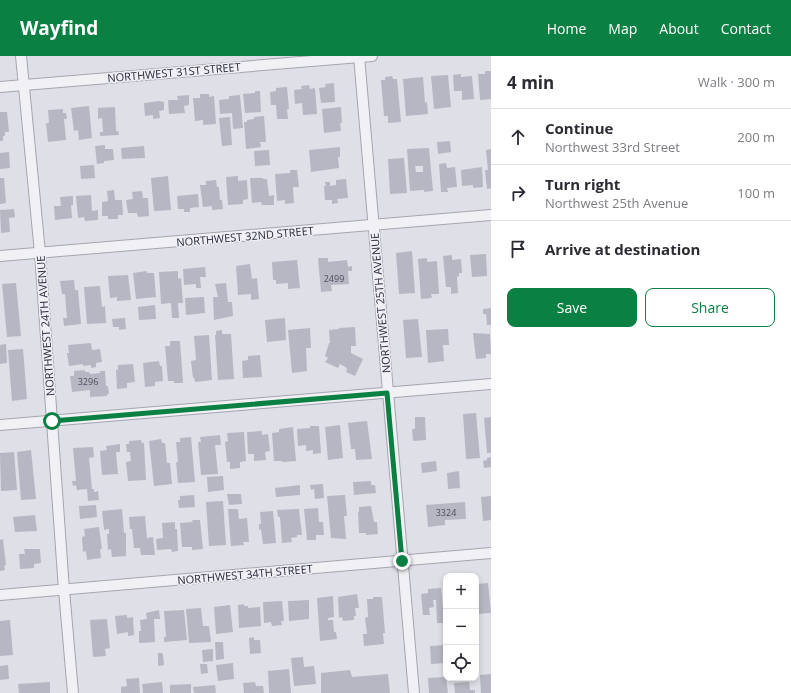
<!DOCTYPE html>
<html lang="en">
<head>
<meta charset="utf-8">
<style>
  :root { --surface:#fff; --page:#f2f2f3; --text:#2b2b33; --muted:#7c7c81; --line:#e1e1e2; --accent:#0b8043 }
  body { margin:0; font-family:"Open Sans",sans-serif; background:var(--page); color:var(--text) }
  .controls { position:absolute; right:12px; bottom:12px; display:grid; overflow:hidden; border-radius:8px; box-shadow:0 2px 6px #0003 }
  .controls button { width:36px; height:36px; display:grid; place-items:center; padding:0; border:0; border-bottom:1px solid var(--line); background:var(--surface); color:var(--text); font:20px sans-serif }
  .stop { position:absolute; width:12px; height:12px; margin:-9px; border:3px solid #0b8043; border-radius:50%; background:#fff }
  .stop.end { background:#0b8043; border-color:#fff; box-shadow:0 1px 4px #0008 }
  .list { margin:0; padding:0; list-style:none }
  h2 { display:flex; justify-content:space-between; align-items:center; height:52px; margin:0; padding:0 16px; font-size:17px }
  h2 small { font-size:13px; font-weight:400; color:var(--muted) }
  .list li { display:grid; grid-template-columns:26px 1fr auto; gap:12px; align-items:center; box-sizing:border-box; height:56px; padding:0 16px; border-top:1px solid var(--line) }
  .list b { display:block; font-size:15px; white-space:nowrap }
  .list p { margin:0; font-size:13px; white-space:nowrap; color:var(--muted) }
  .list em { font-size:13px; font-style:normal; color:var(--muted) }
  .actions { display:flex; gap:8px; padding:12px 16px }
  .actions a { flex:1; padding:9px 0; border:1px solid var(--accent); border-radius:8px; text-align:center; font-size:14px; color:var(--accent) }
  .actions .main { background:var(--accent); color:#fff }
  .icon { flex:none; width:22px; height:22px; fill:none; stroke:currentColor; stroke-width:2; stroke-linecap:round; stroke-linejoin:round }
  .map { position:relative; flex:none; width:491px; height:637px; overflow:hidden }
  header { display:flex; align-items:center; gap:24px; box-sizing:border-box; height:56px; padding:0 20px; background:var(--accent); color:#fff }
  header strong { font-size:19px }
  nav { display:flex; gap:22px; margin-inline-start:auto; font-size:14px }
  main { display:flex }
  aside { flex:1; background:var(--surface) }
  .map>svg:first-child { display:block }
</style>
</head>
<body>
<header>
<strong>Wayfind</strong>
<nav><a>Home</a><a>Map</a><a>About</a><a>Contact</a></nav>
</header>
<main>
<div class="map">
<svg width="491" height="637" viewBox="0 0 491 637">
  <rect width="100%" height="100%" fill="#dfdfe7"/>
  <g fill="#b7b7c3" fill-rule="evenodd">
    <polygon points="485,15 491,15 491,43 480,44 478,18 485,18"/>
    <polygon points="461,18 461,21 472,20 474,43 462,44 462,35 454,35 453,19"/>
    <polygon points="448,19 451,51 434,53 431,20"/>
    <polygon points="392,20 393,23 397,23 401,66 388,67 388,60 384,60 381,24 385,24 385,21"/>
    <polygon points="423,21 425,47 427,46 428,58 406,60 403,23"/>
    <polygon points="334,27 335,46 321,47 319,32 326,31 325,28"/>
    <polygon points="309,29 310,33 315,32 317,58 303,59 302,47 295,48 294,34 302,33 301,30"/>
    <polygon points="287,31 289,53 287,53 288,63 277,63 276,49 271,49 270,36 276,35 276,32"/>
    <polygon points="255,35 260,35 261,56 245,57 243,38 255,37"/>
    <polygon points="200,38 209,38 209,41 214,40 216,68 203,69 203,64 195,65 193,42 200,42"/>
    <polygon points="189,39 189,49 184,50 185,57 169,58 168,44 178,44 177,40"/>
    <polygon points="240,39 243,72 233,73 232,57 220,58 219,44 229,43 229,40"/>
    <polygon points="159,45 164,46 164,54 159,55 160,62 153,63 153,59 145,60 144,47"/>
    <polygon points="89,50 92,82 79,84 78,74 74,75 71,52"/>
    <polygon points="115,51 116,75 118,75 119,79 100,80 100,76 103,76 102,62 98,63 98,52"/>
    <polygon points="341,51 342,67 340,67 341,75 324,77 322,53"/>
    <polygon points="63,53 63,57 66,57 67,63 64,63 66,84 48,86 46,67 49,67 48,54"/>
    <polygon points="0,56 7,56 9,76 5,76 5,80 3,80 3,85 0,85"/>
    <polygon points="264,60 266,86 260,86 261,91 246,93 244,66 247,66 247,64 254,63 254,61"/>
    <polygon points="230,61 232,89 222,90 219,62"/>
    <polygon points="450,85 451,96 438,98 437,86"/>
    <polygon points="105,89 105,93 113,93 114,104 104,105 104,107 97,108 95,90"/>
    <polygon points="144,90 145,102 122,103 121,92"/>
    <polygon points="340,91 340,101 338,101 339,112 311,116 309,94"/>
    <path d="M429 92 433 135 424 136V134L410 135 407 93ZM415 110H423V116H416Z"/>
    <polygon points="491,93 491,132 487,133 485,114 488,114 486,94"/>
    <polygon points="269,94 270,109 255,110 254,95"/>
    <polygon points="9,96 10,112 0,113 0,97"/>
    <polygon points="404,102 407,137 390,138 388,103"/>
    <polygon points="446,107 447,112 455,111 457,131 447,132 448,136 441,136 439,108"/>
    <polygon points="94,109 95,122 81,123 80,110"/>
    <polygon points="482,111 483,131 473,132 473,129 462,130 461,114"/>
    <polygon points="290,114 297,114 299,131 293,131 294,147 285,148 285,144 277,145 275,118 290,117"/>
    <polygon points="168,120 171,154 154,155 151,122"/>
    <polygon points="238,120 238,125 247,124 248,143 243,144 243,148 228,149 226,121"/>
    <polygon points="0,122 4,122 6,147 0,148"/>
    <polygon points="250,122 263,122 263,123 267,123 269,140 274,139 274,149 262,149 261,146 252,147"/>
    <polygon points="346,123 348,142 337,143 338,147 332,148 332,144 325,144 324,130 326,130 325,126 330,126 330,130 336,129 336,124"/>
    <polygon points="216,124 217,131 219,131 220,144 222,144 223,153 212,154 212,150 203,151 200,129 206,129 206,125"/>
    <polygon points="114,134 115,144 122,144 123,159 118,159 118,163 108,163 108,160 102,160 102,146 108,145 107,135"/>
    <polygon points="142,135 143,142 148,142 149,160 138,161 137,157 128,157 126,144 133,143 132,136"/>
    <polygon points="198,138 199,151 190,152 190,156 184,156 184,153 178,153 177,140"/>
    <polygon points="91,139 92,155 98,154 98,164 85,165 84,161 78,162 76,140"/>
    <polygon points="73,140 73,149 71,149 72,162 55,164 54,150 61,150 60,141"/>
    <polygon points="14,153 15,161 9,162 10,176 1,177 0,154"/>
    <polygon points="412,195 415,237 399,238 396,197"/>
    <polygon points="486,198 487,220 472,221 470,199"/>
    <polygon points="452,199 452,204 461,203 462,217 459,217 459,220 457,221 458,237 451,238 451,231 446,231 443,200"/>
    <polygon points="318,202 328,202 328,206 347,204 348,211 352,210 352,215 348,215 349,228 331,229 332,235 321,236"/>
    <polygon points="427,202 427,206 437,205 439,238 431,238 432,242 421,243 418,203"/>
    <polygon points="297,204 300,232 288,233 288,227 276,228 276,224 273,224 272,206"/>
    <polygon points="250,208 252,223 257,222 259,243 251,244 251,238 238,239 236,210"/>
    <polygon points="205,211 206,221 200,221 201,232 196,232 196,228 184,229 183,213"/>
    <polygon points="147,215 147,217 154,217 156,241 136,243 133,217"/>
    <polygon points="178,215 178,223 181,222 183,247 178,247 179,262 172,262 171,247 161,248 159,216"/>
    <polygon points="128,219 131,244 117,245 117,241 110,242 108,220"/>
    <polygon points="74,224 75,234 78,234 81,268 64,270 63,262 67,262 65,238 62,238 60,225"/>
    <polygon points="16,227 21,280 7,281 2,228"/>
    <polygon points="226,227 228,246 232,246 233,260 214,264 213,241 218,241 215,228"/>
    <polygon points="100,230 102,251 105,250 106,267 87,268 84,231"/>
    <polygon points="204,241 205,257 186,259 185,242"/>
    <polygon points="155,249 156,263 139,264 138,251"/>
    <polygon points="491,252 491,269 487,269 486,258 483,258 483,253"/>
    <polygon points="125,262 126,273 119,274 119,271 113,271 112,263"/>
    <polygon points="285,262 286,284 267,286 265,264"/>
    <polygon points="418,263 422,301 406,302 403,264"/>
    <polygon points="355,271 356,290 351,290 351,297 363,303 355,320 346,316 347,312 340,308 338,312 325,306 328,302 325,300 329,287 330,287 329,274 339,273 339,272"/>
    <polygon points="310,272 311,292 306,292 307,315 292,317 288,274"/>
    <polygon points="448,273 449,289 443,289 444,305 428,307 426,274"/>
    <polygon points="222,274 222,278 231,278 234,323 218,324 215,279 216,279 216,275"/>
    <polygon points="473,277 490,278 491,298 486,298 486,302 476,303"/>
    <polygon points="209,279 212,324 195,326 194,321 193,322 191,305 196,304 194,280"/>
    <polygon points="170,285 180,285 183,327 174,327 174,325 168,325 165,290 170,290"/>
    <polygon points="91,287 92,294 100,293 102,306 96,307 96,311 91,312 91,309 83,310 83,308 69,310 67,297 69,297 68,289"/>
    <polygon points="6,288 7,307 0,308 0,289"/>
    <polygon points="23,293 27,343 12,345 8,294"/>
    <polygon points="260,299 262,321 243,322 242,305 248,304 248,300"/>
    <polygon points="159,305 160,310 162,310 163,325 155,326 155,330 145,331 143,307"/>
    <polygon points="133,308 135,326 127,327 127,332 117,333 116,314 118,314 118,309"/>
    <polygon points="85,314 85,316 89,316 90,318 100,317 100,315 105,315 106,330 108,330 109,338 107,338 107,340 90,341 90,334 72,336 70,320 74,320 74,315"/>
    <polygon points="476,357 480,402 466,403 463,358"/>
    <polygon points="415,361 425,361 426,384 413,385 412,373 415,373"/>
    <polygon points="491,361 491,397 487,397 484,362"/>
    <polygon points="367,365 372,403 356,404 355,393 351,393 348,367"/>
    <polygon points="340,369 343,402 328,404 325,371"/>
    <polygon points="310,370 319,370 321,397 313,398 313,394 306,395 306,389 298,390 297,373 310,372"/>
    <polygon points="293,371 296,405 282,406 282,405 274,405 272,377 279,376 279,373"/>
    <polygon points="262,375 262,379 268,378 270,395 265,396 266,404 254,405 254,398 248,398 247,376"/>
    <polygon points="244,376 246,405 240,406 240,412 230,413 230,406 227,406 225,386 228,385 227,377"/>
    <polygon points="220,379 221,389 215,389 218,418 201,419 198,386 201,386 200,381"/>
    <polygon points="191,381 195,426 178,427 176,406 178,406 176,386 180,386 180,382"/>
    <polygon points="161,383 162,387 165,387 167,407 170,407 172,428 154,430 149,385"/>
    <polygon points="141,384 142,387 144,387 146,424 128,425 126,406 131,405 130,396 127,396 126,388 129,388 129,385"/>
    <polygon points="120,388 120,396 116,396 118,418 102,419 100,395 107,394 106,390"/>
    <polygon points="93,391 94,401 89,402 92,433 94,433 94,436 98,435 99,444 88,445 87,433 77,434 76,429 73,430 72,425 76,425 73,392"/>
    <polygon points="31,394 36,443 21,444 17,396"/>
    <polygon points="14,396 17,434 1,435 0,397"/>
    <polygon points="491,401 491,411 484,412 483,405 487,404 487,402"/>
    <polygon points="436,405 437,415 422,417 421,407"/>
    <polygon points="459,415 460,432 448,433 447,417"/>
    <polygon points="223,420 224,434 208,436 207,421"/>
    <polygon points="371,425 371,429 375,429 376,437 354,439 353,426"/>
    <polygon points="323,428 324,442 315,443 314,433 311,434 310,429"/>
    <polygon points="300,429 300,439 276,441 275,432"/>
    <polygon points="227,438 241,438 242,448 229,449"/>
    <polygon points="194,439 195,451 179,452 178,444 180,444 180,440"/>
    <polygon points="345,439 347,460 344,460 346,483 331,482 327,440"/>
    <polygon points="491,440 491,464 483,465 481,441"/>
    <polygon points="223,445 226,489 209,490 206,446"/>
    <polygon points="465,446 466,463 445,464 445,469 428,471 426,449"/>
    <polygon points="96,449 97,461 80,463 79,450"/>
    <polygon points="371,450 374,466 377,466 378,478 366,479 366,477 359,477 358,456 359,456 359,451"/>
    <polygon points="318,452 319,466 323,466 324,479 316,479 316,484 307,484 304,453"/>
    <polygon points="122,453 124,477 126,477 126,500 112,501 111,493 108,494 107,478 109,478 109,473 104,474 102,455"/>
    <polygon points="228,453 238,453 239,463 247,462 249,486 243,486 244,489 231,490"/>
    <polygon points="299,453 302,479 297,479 297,481 291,482 292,486 282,487 280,461 278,461 277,454"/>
    <polygon points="273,455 276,487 263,488 261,473 259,474 259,468 261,468 260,456"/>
    <polygon points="35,459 37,475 15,476 13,461"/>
    <polygon points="145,460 147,482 153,481 155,499 141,499 140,492 134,492 132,473 130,473 129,461"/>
    <polygon points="192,464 200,464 203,493 192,494 192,491 182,491 180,467 193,466"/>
    <polygon points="175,466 175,473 177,473 178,495 172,496 171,493 157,494 156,483 163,482 162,467"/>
    <polygon points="99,471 102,493 100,493 101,502 87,504 86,495 83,496 82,481 85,480 84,473"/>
    <polygon points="3,483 6,509 4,510 5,514 0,515 0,484"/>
    <polygon points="24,493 40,493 41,507 34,508 34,512 20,513 19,498 25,498"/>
    <polygon points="488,527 491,557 476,558 476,528"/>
    <polygon points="441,532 443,553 446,553 446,567 437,567 436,544 433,544 434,551 429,552 430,559 423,559 421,538 428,537 428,533"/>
    <polygon points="357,538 359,552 355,552 356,560 354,560 354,564 343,565 342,561 339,562 338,541"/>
    <polygon points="333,540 334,561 328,562 328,564 333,564 334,576 336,576 337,583 320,585 317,542"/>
    <polygon points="373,541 382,541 385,577 383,577 384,588 364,590 363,578 367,578 365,562 368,561 367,543 373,543"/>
    <polygon points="309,544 309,563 289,565 288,545"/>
    <polygon points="282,545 284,565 281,565 282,569 272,570 271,566 264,567 263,546"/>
    <polygon points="244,548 244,550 248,550 248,552 260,551 261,570 239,572 238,549"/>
    <polygon points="230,549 233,576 216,578 214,551"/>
    <polygon points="201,552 203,570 209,570 211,586 189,587 186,553"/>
    <polygon points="159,554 160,563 154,563 155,586 139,587 139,575 141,575 140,564 147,563 146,557"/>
    <polygon points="184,554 187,584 164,586 164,581 166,581 164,555"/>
    <polygon points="127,559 127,562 133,561 134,579 128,580 128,576 117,578 115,560"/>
    <polygon points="107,563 110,592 105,593 106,600 93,601 90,564"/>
    <polygon points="10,564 13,599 0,600 0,565"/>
    <polygon points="254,581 254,584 260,584 261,597 250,598 249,582"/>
    <polygon points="215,586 223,586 224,603 216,604"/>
    <polygon points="446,589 446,592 444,592 445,607 431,608 430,590"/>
    <polygon points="213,593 213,605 203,606 202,594"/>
    <polygon points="158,597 162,597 163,599 164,609 158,610"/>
    <polygon points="303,601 304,611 314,610 316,628 294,630 291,602"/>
    <polygon points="233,607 234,623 218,625 216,609"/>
    <polygon points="200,608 207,608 208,617 201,618"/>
    <polygon points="8,609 9,623 0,624 0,610"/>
    <polygon points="289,613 291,637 269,637 268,615"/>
    <polygon points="350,614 352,621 388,618 390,637 321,637 321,617"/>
    <polygon points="491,618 491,637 481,637 480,619"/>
    <polygon points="446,621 448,637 429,637 428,622"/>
    <polygon points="139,622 140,637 121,637 121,631 127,630 126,623"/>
    <polygon points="50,626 50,637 19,637 18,628"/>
    <polygon points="162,626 163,637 143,637 142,628"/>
    <polygon points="255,626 256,630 263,630 264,637 244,637 243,627"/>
    <polygon points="469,626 470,634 475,634 475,637 455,637 454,627"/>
    <polygon points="191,628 191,637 170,637 170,629"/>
    <polygon points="215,629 216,637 194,637 193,631"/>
  </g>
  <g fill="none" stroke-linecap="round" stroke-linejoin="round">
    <g stroke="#a5a5b0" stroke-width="12">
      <g id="minor">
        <polyline points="21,0 40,197 64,534 73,637"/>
        <polyline points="359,0 414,637"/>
        <polyline points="0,31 372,0"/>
        <polyline points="0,200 491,159"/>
        <polyline points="0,369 491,328"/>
        <polyline points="0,539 491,497"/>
      </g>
    </g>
    <use href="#minor" stroke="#f1f1f5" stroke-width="10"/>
  </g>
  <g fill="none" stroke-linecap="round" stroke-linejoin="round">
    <polyline stroke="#0b8043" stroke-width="5" points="52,365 387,337 402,505"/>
  </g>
  <g text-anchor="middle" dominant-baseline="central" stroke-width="3" stroke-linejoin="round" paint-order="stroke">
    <g font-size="9" fill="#4d4d5e">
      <text x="334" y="222">2499</text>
      <text x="88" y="325">3296</text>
      <text x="446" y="456">3324</text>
    </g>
    <g font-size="11" fill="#2a2a3c" stroke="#eeeef4">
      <text transform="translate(174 16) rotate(-5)">NORTHWEST 31ST STREET</text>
      <text transform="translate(245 180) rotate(-5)">NORTHWEST 32ND STREET</text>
      <text transform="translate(380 247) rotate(-95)">NORTHWEST 25TH AVENUE</text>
      <text transform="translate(45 270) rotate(-94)">NORTHWEST 24TH AVENUE</text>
      <text transform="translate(245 518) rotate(-5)">NORTHWEST 34TH STREET</text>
    </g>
  </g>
</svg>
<div class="controls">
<button>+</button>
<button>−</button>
<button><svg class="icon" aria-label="locate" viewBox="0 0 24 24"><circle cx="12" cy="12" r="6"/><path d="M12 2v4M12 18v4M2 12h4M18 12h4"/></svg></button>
</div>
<div class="stop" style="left:52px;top:365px"></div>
<div class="stop end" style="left:402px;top:505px"></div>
</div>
<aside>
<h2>4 min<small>Walk · 300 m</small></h2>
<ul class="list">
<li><svg class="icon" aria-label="ahead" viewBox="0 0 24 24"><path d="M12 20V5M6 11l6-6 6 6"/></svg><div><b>Continue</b><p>Northwest 33rd Street</p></div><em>200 m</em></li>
<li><svg class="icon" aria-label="right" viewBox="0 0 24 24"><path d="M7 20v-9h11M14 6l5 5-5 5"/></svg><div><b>Turn right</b><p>Northwest 25th Avenue</p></div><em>100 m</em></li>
<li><svg class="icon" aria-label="arrive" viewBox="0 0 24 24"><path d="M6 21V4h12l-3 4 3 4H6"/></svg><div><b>Arrive at destination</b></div></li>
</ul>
<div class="actions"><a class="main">Save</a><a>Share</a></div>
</aside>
</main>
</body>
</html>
